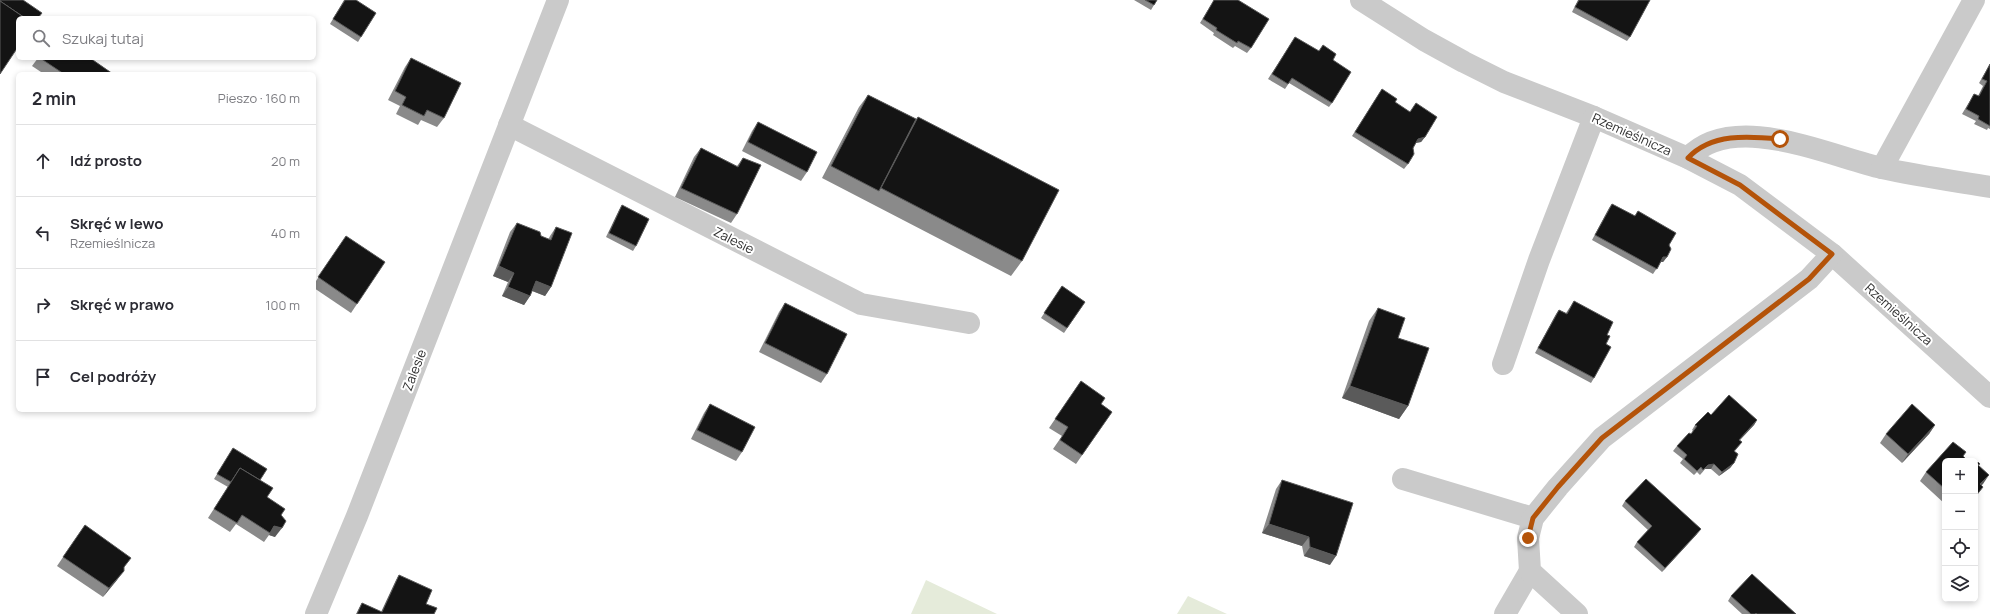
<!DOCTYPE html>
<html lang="pl">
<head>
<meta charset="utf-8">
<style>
  :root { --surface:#fff; --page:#f2f2f3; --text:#2b2b33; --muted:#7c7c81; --line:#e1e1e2 }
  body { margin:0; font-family:Manrope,sans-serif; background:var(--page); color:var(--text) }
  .controls { position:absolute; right:12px; bottom:12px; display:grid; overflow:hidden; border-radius:6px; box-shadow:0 2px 6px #0003 }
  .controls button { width:36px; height:36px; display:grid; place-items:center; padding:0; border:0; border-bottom:1px solid var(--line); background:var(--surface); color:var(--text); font:20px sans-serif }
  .stop { position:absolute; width:12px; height:12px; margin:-9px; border:3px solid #b45309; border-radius:50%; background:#fff }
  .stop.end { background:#b45309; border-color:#fff; box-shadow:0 1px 4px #0008 }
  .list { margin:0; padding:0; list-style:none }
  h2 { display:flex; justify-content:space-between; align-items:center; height:52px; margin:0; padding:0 16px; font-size:17px }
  h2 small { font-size:13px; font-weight:400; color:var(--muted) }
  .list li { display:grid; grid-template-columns:26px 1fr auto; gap:12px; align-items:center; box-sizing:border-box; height:72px; padding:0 16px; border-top:1px solid var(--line) }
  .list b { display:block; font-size:15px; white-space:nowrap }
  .list p { margin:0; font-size:13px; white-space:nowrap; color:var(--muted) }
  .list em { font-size:13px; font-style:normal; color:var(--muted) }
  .icon { flex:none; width:22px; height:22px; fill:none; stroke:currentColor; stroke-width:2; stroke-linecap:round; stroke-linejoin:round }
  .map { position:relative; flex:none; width:1990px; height:614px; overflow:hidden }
  .search { position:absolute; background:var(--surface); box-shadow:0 2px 6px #0003; left:16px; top:16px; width:300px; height:44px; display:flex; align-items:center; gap:10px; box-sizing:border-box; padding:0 14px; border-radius:6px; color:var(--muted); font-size:15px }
  .panel { position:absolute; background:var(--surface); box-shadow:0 2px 6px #0003; left:16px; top:72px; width:300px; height:340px; border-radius:6px }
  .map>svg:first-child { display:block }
</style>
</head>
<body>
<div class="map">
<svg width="1990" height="614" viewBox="0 0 1990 614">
  <rect width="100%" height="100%" fill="#fff"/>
  <g fill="#e5ebda">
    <polygon points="926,580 997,614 911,614"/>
    <polygon points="1188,596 1227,614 1177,614"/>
  </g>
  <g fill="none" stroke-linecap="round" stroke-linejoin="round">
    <g stroke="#cacaca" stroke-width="22">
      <polyline points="1361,0 1424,40 1464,62 1504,82 1594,117 1688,158 1740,185 1832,254 1990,397"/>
      <polyline points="509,125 861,304 969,323"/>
      <path d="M1688 158C1733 110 1829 156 1882 168 1918 176 1954 181 1990 187"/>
      <polyline points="1882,168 1974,0"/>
      <polyline points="1503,364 1539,260 1594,117"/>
      <polyline points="1403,479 1533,518"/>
      <polyline points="316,614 357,516 558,0"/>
      <polyline points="1505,614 1530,571"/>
      <polyline points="1577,614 1530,571 1528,538 1533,518 1558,487 1602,438 1809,279 1832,254"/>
    </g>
  </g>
  <g fill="#8a8a8a">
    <polygon points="344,0 356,0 361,37 358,42 330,24"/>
    <polygon points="1134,0 1157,0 1151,10"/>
    <polygon points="1214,0 1238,0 1251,48 1247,53 1235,46 1233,48 1213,35 1214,33 1200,23"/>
    <polygon points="1578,0 1650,0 1630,37 1627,41 1572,12"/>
    <polygon points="1292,42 1333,60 1332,103 1329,107 1289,83 1285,89 1268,79"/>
    <polygon points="38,58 90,58 113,74 44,74 32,66"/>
    <polygon points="411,58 444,118 437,127 421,120 418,125 396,114 400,106 388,100 405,67"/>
    <polygon points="1990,64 1990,129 1988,128 1987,130 1974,124 1976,121 1962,114 1974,94 1978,96 1983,86 1979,83"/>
    <polygon points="1382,89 1395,102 1425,137 1421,142 1416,143 1413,148 1408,164 1404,169 1352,136"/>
    <polygon points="868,95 916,119 918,117 1022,261 1011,276 822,178 859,107"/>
    <polygon points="758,122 807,172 801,181 742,151 752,131"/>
    <polygon points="701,148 737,166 743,158 737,214 731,223 675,197 694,157"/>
    <polygon points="1612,204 1635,216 1638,211 1669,245 1667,257 1663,262 1661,262 1653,274 1592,240 1609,208"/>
    <polygon points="622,205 636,246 633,251 606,237 619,210"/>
    <polygon points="517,223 541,236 548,240 550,236 556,227 551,287 545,296 532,291 530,296 524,305 502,296 508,282 493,276 510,232"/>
    <polygon points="340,245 357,304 351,313 314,288 314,284"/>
    <polygon points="1062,286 1085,302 1064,333 1041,318"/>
    <polygon points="1574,301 1607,335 1606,344 1594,378 1591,383 1535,353 1556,314 1559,310 1566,313"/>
    <polygon points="785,303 827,374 821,383 759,352 779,312"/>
    <polygon points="1378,308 1398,338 1408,406 1399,419 1342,398 1369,321"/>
    <polygon points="1081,381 1101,404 1112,412 1076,464 1053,449 1062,436 1049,428"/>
    <polygon points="710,404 742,452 736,461 691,439 704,413"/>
    <polygon points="1711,415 1757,420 1754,425 1740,440 1742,442 1735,451 1734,463 1730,468 1719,476 1711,469 1705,469 1700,475 1697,472 1694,475 1680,463 1683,459 1673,451 1677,446 1691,434 1693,431 1692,430 1695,425"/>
    <polygon points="1935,425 1929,434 1902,463 1880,443 1886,434"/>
    <polygon points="1953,442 1966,452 1963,456 1968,461 1945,461 1945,504 1920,481 1926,472"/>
    <polygon points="230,453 260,480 267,497 281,515 275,537 269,535 264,542 236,524 230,532 208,518 228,487 214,479"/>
    <polygon points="1282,480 1330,565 1304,556 1302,546 1262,533 1276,489"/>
    <polygon points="1625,501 1697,534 1662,572 1634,547 1637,542 1648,530 1622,506"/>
    <polygon points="85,525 124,567 117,580 103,597 57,566"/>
    <polygon points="399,575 426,604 434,614 356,614 359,608 362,603 381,612 396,580"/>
    <polygon points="1731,596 1796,614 1742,614 1728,601"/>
  </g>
  <g fill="#5a5a5a">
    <polygon points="1425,137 1421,142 1415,143 1418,139"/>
    <polygon points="1663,257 1667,257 1663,262 1660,262"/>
    <polygon points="499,266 514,273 508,282 493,276"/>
    <polygon points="536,281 551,287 545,296 530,290"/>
    <polygon points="508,287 530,296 524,305 502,296"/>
    <polygon points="1350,386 1408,406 1399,419 1342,398"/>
    <polygon points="1757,420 1754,425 1736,444 1739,440"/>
    <polygon points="1935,425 1929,434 1902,463 1908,454"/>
    <polygon points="1734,463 1730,468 1719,476 1722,472"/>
    <polygon points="1714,464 1711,469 1705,469 1700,475 1708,465"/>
    <polygon points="1989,475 1983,484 1975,492 1980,484"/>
    <polygon points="1269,524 1309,537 1302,546 1262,533"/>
    <polygon points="274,526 282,528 275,537 269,535"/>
    <polygon points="1701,529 1697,534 1662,572 1665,568"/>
    <polygon points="1310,547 1336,556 1330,565 1304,556"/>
    <polygon points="124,571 117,580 103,597 109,588"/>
  </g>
  <g fill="#141414" stroke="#5a5a5a">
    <polygon points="0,0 23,0 42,13 38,18 25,18 0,1"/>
    <polygon points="345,0 356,0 376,13 361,37 333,19"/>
    <polygon points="1145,0 1157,0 1154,5"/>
    <polygon points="1214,0 1238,0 1269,19 1251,48 1238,41 1237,43 1216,30 1217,28 1203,19"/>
    <polygon points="1579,0 1650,0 1630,37 1575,7"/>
    <polygon points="0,1 25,18 18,18 18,47 0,74"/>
    <polygon points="1295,37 1319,51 1323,45 1336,54 1333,60 1351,72 1332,103 1292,78 1288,84 1272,74"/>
    <polygon points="40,58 90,58 113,74 64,74"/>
    <polygon points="411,58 461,83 444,118 427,110 424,116 402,105 406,97 395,91"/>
    <polygon points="1990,64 1990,126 1978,119 1979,116 1966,109 1974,94 1979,96 1987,81 1982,79"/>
    <polygon points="1382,89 1397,99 1395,102 1410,112 1416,103 1437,117 1425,137 1418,139 1413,148 1414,154 1408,164 1355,132"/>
    <polygon points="868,95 916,119 879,191 831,166"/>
    <polygon points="918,117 1059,190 1022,261 881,188"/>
    <polygon points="758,122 817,152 807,172 748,142"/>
    <polygon points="701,148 738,167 743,158 761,165 737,214 681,188"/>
    <polygon points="1612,204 1635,216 1638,211 1676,233 1669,245 1671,249 1667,257 1663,257 1657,269 1595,235"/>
    <polygon points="622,205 649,219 636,246 609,233"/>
    <polygon points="517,223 540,232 541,236 551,240 556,227 572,233 551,287 536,281 530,296 508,287 514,273 499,266"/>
    <polygon points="346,236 385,262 357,304 318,277"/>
    <polygon points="1062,286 1085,302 1067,328 1044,313"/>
    <polygon points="1574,301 1613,322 1607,335 1610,336 1606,344 1611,347 1594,378 1538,348 1559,310 1567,314"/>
    <polygon points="785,303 847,334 827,374 765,343"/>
    <polygon points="1378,308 1405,318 1398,338 1429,348 1408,406 1350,386"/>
    <polygon points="1081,381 1105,398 1101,404 1112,412 1082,455 1060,440 1068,427 1055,419"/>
    <polygon points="1729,395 1757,420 1739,440 1742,442 1734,451 1738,454 1734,463 1722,472 1714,464 1708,465 1703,470 1701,467 1697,471 1684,459 1687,455 1677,446 1689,433 1691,434 1697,426 1695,425 1708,412 1711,415"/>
    <polygon points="710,404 755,427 742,452 697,430"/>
    <polygon points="1912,404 1935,425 1908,454 1886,434"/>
    <polygon points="1953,442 1966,452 1963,456 1968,461 1945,461 1945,489 1926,472"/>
    <polygon points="233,448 267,469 260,480 240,468 231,482 217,474"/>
    <polygon points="1978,462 1980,464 1978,465 1989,475 1980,484 1983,487 1975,497 1975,465"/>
    <polygon points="240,468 273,488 267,497 285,509 281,515 286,521 282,528 274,526 270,533 242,515 237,523 214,509"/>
    <polygon points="1646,479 1701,529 1665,568 1637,542 1652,526 1625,501"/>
    <polygon points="1282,480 1353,503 1336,556 1310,547 1309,537 1269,524"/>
    <polygon points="85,525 131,558 124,567 124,571 109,588 63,557"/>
    <polygon points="1752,574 1796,614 1757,614 1756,613 1755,614 1751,614 1731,596"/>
    <polygon points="399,575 432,590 426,604 437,608 434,614 357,614 362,603 382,612"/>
  </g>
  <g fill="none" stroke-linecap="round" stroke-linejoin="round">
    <path stroke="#b45309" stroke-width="5" d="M1528 538 1533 518 1558 487 1602 438 1809 279 1832 254 1740 185 1688 158C1711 133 1748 136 1780 139"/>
  </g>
  <g text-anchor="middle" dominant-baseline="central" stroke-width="4" stroke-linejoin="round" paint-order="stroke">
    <g font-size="13" fill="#2d2d2d" stroke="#fff">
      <text transform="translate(1632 134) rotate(24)">Rzemieślnicza</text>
      <text transform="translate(734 240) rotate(27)">Zalesie</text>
      <text transform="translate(1899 314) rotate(42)">Rzemieślnicza</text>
      <text transform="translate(414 370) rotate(-69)">Zalesie</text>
    </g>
  </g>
</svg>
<div class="controls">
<button>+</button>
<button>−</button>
<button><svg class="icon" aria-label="locate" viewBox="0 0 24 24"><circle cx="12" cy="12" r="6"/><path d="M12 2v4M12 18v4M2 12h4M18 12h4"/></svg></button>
<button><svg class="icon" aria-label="layers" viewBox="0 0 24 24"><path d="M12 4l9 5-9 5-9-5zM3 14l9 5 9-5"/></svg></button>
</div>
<div class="stop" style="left:1780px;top:139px"></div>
<div class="stop end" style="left:1528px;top:538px"></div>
<div class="search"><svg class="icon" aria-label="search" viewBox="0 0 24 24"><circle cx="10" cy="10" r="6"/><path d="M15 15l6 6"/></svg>Szukaj tutaj</div>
<section class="panel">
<h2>2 min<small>Pieszo · 160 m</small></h2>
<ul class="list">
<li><svg class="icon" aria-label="ahead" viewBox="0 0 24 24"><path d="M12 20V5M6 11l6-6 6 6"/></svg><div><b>Idź prosto</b></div><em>20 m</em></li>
<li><svg class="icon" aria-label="left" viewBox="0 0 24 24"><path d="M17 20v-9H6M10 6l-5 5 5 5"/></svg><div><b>Skręć w lewo</b><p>Rzemieślnicza</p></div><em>40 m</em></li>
<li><svg class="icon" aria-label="right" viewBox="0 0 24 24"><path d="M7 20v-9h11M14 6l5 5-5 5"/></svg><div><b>Skręć w prawo</b></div><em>100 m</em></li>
<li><svg class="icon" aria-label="arrive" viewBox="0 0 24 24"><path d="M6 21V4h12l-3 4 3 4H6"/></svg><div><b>Cel podróży</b></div></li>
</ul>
</section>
</div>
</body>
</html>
